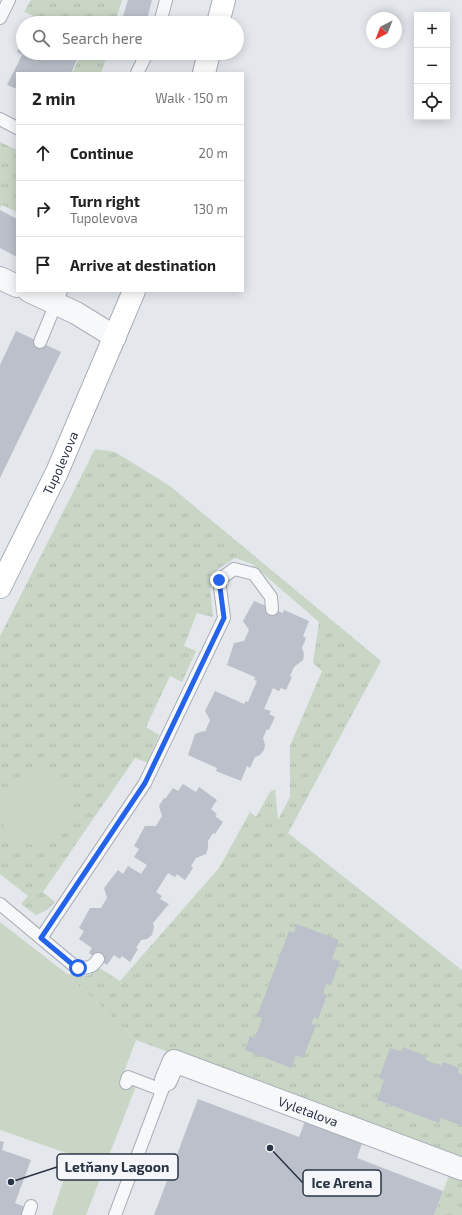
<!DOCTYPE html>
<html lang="en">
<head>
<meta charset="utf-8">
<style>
  :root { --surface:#fff; --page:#f6f6f6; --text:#222; --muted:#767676; --line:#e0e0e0 }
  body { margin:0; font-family:"Exo 2",sans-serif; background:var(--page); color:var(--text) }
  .controls { position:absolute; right:12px; top:12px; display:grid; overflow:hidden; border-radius:0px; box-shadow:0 2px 10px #0003 }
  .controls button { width:36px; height:36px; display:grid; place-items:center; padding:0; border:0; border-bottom:1px solid var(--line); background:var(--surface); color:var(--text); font:20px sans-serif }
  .compass { position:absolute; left:366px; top:12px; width:36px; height:36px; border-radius:50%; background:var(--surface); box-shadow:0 2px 10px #0003; rotate:222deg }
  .stop { position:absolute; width:12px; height:12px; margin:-9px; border:3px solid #2563eb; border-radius:50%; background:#fff }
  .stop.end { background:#2563eb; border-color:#fff; box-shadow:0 1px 4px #0008 }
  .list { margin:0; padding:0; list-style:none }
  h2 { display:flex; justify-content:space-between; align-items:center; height:52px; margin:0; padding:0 16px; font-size:17px }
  h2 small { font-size:13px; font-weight:400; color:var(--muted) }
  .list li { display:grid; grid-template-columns:26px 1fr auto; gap:12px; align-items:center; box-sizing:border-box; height:56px; padding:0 16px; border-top:1px solid var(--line) }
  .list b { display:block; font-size:15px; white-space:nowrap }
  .list p { margin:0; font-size:13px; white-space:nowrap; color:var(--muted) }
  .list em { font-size:13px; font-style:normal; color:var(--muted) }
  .icon { flex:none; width:22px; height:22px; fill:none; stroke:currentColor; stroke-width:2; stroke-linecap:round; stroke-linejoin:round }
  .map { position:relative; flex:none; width:462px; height:1215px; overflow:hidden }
  .search { position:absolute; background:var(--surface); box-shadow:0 2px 10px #0003; left:16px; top:16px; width:228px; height:44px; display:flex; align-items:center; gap:10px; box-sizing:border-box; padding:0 14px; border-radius:22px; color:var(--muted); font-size:15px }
  .panel { position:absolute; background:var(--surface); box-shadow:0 2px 10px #0003; left:16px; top:72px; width:228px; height:220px; border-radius:0px }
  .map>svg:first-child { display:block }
</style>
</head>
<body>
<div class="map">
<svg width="462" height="1215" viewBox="0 0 462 1215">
  <defs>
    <pattern id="grass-tufts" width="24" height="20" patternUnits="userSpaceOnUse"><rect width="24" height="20" fill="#c9d6c5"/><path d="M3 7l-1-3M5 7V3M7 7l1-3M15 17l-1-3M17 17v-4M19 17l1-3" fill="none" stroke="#adb8ab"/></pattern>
  </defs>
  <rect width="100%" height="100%" fill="#e4e7ec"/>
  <g fill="url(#grass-tufts)">
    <polygon points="31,0 122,0 115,23 41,23 31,18 32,15 24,12"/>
    <polygon points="82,53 108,53 101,73 72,73"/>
    <polygon points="0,142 17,150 17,212 2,205 0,208"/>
    <polygon points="95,449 115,452 170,486 381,661 288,833 462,970 462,1160 136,1040 67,974 80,976 90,975 98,967 120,981 219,868 250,812 256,817 270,792 275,789 278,820 290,797 290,746 322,671 313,663 319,622 252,564 235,558 218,569 210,588 213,617 197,613 184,646 196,651 182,682 170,676 146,727 159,735 148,763 135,758 43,892 55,902 47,910 36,915 21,904 28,896 0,874 0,636"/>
    <polygon points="450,1173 462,1178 462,1215 434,1215"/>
  </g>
  <g fill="#c9d6c5">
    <circle cx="35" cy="809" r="36"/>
    <polygon points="0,922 67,974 136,1040 119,1085 127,1089 130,1083 136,1086 86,1215 52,1215 72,1155 0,1130"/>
  </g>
  <g fill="#bbc0ca">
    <polygon points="128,0 152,0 146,23 121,23"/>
    <polygon points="23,40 23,53 80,53 71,73 17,73 17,89 7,85 22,55 17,52"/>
    <polygon points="0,210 17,219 17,257 0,248"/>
    <polygon points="16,331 61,352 0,478 0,365"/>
    <polygon points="254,601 283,613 284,610 309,621 303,636 306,638 302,648 304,654 303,660 294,667 290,676 292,677 286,690 281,688 279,691 273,688 264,709 271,711 269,714 275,717 269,730 267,729 263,738 265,745 264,750 260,755 255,757 250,768 247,766 241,781 216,771 217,768 188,755 195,734 203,731 205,732 210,720 205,711 215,691 244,704 246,701 248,702 257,681 254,680 255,677 227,665 234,643 244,641 249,630 243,621"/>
    <polygon points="183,784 196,792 199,787 217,800 211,809 217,814 215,816 223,822 215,834 213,833 208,841 208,848 206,854 196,858 191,866 193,868 185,880 177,874 175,877 168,873 156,892 162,896 160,899 169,904 153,923 154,927 152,935 147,939 141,940 136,948 138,949 130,962 122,956 120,959 114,955 107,965 89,953 92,948 79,939 84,931 79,928 90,908 101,908 107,898 104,888 118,870 123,874 128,866 141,874 147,865 134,857 139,849 134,846 145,826 156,826 162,816 159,806 164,798 165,799 173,788 178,791"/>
    <polygon points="297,924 339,940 332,959 340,961 331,985 326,984 323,994 327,995 318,1019 314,1017 311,1024 316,1025 303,1058 296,1055 291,1068 245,1050 250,1036 255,1038 262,1018 257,1016 289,931 294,933"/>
    <polygon points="403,1047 426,1056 425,1060 441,1066 443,1062 459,1068 458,1073 462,1074 462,1126 441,1118 439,1123 377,1100 384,1080 379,1078 390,1048 401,1051"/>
    <polygon points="198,1099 299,1137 307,1116 364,1138 357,1158 443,1191 434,1215 154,1215"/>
    <polygon points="0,1141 4,1142 2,1150 31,1160 15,1203 25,1207 22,1215 0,1215"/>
  </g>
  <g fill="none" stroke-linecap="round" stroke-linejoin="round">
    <g stroke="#a9aeb7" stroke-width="14">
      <g id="service">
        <polyline points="0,18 9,0"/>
        <polyline points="160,23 166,0"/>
        <polyline points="137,73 147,53"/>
        <polyline points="0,119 17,128"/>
        <polyline points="40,342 61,291"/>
        <path d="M0 904 72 964C82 969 92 970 98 959"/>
        <polyline points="41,938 145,783 224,618 219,580 234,569 254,574 271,597 272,609"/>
        <polyline points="126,1083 128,1077 162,1090"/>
        <polyline points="28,1215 31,1206"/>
        <polyline points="115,1215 166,1080"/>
      </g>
    </g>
    <g stroke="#a9aeb7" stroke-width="24">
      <g id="minor">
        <polyline points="0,278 17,286"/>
        <polyline points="29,291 76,313 115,337"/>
        <path id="s1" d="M166 1080 174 1061 462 1169"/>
      </g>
    </g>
    <g stroke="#a9aeb7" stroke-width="24">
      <g id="secondary">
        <polyline points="218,23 224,0"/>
        <polyline points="204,73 209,53"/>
        <path id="s2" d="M0 587 57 472 134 291"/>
      </g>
    </g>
    <use href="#service" stroke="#f7f8fa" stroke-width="12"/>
    <use href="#minor" stroke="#f7f8fa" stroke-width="22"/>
    <use href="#secondary" stroke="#fff" stroke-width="22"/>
  </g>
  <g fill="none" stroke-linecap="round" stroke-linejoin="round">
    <polyline stroke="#2563eb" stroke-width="5" points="78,968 72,964 41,938 145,783 224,618 219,580"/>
  </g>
  <g text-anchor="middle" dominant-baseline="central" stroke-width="3" stroke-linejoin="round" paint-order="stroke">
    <g font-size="13" fill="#2b3445" stroke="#f4f6f9">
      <text stroke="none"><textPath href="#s2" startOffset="138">Tupolevova</textPath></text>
      <text stroke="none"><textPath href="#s1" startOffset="164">Vyletalova</textPath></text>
    </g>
  </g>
  <path fill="none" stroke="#2b3445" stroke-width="1.5" d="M11 1182L57 1167M270 1148L303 1183"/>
  <g fill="#2b3445" stroke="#f4f6f9" stroke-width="1.5">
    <circle cx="11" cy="1182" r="4"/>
    <circle cx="270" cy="1148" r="4"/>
  </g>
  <g fill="#f4f6f9" stroke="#2b3445" stroke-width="1.5">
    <rect x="57" y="1154" width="121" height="26" rx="4"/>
    <rect x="303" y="1170" width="78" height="26" rx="4"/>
  </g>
  <g font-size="14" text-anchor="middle" font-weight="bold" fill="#2b3445">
    <text x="117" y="1172">Letňany Lagoon</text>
    <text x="342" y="1188">Ice Arena</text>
  </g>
</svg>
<div class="controls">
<button>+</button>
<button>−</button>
<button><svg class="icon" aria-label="locate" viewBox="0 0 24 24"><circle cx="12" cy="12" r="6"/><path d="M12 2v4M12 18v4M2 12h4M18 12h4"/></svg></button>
</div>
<svg class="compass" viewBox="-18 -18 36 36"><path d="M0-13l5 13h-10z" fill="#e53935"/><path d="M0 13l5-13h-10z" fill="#767676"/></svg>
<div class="stop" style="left:78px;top:968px"></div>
<div class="stop end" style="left:219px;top:580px"></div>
<div class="search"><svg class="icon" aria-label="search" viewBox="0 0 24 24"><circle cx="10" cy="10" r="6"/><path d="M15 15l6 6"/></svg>Search here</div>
<section class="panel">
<h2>2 min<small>Walk · 150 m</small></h2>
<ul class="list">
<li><svg class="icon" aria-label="ahead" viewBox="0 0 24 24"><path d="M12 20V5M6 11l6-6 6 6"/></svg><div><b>Continue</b></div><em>20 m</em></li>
<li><svg class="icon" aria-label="right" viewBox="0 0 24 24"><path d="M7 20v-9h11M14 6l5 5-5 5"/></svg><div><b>Turn right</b><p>Tupolevova</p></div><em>130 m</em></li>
<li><svg class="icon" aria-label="arrive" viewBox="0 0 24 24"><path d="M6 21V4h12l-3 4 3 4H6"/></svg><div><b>Arrive at destination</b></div></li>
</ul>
</section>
</div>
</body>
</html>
